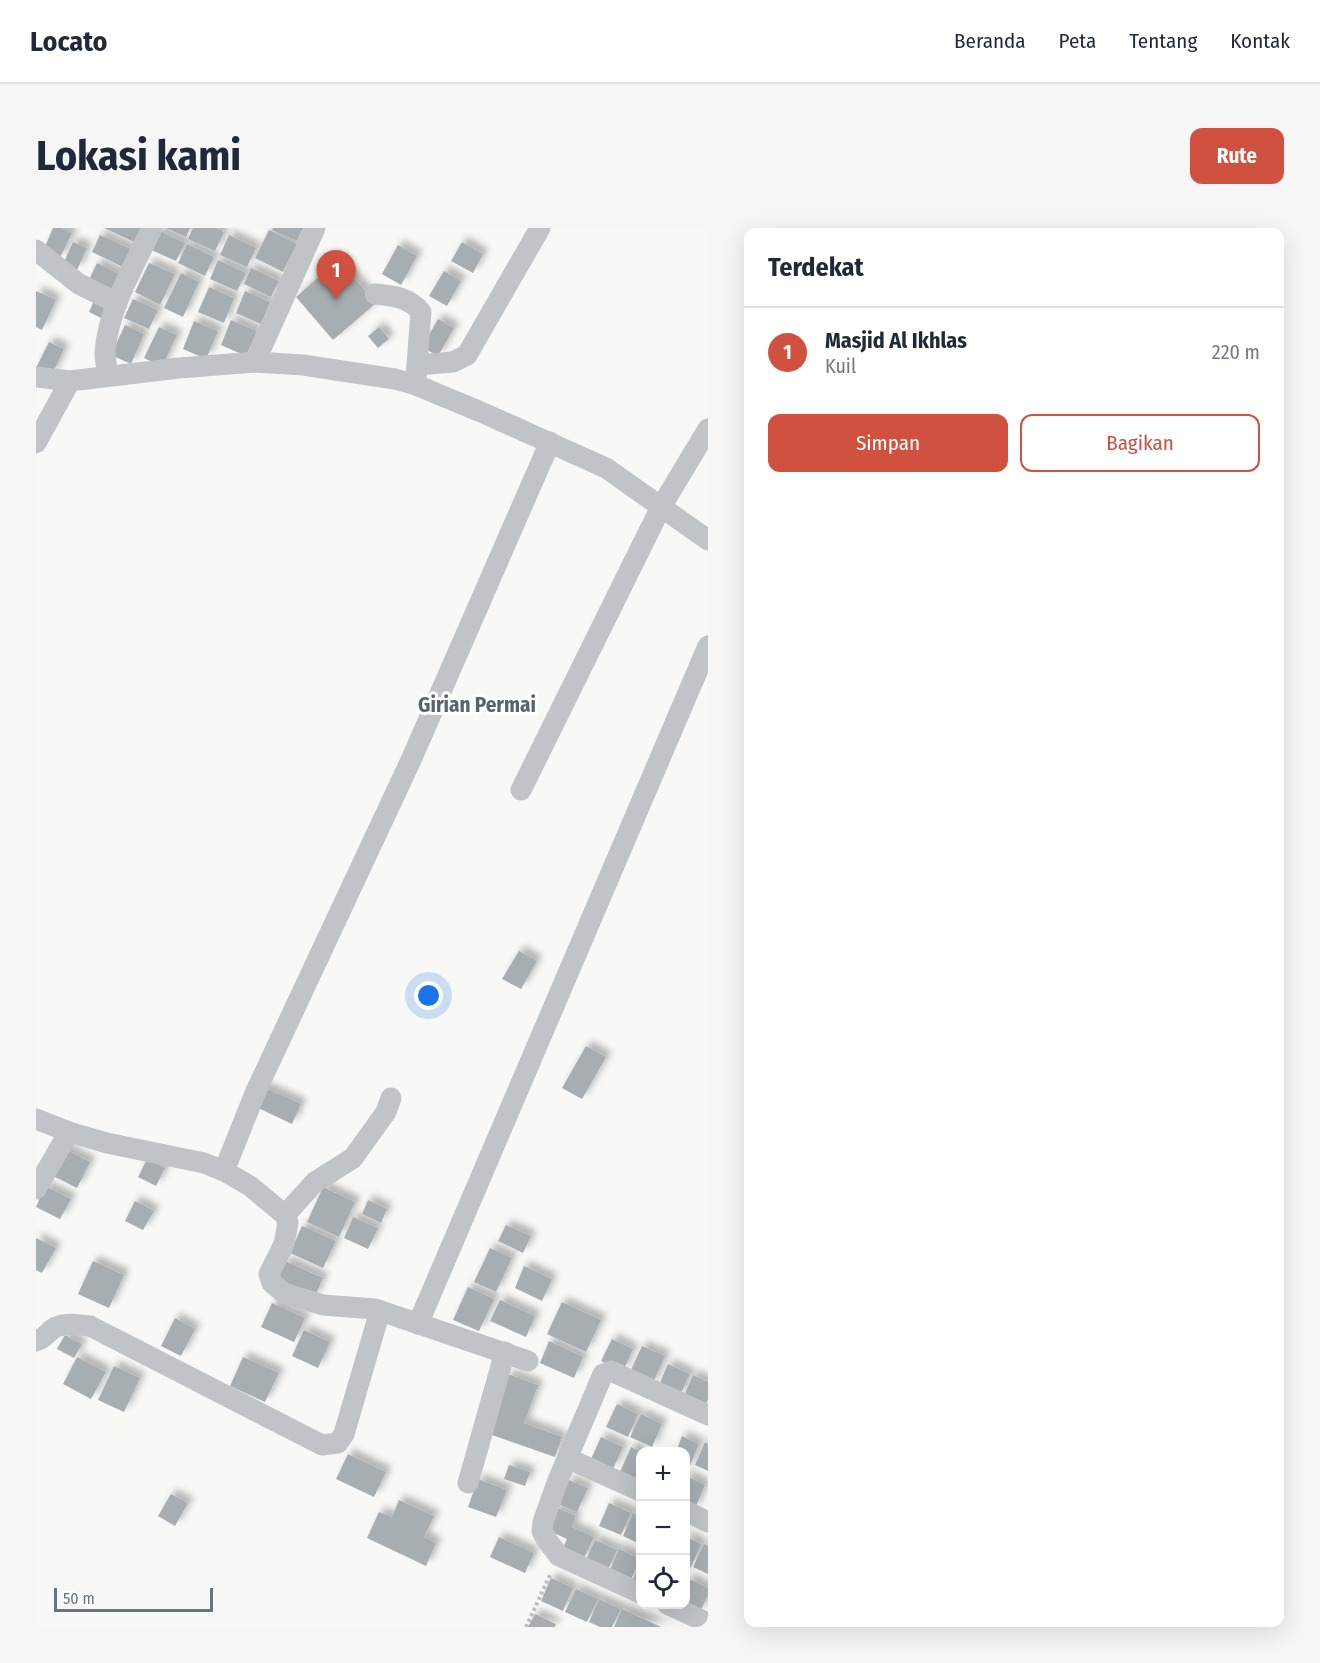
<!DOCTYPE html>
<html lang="id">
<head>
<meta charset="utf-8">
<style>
  :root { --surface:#fff; --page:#f6f6f7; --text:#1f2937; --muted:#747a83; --line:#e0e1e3; --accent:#d0513f }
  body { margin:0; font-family:"Fira Sans Condensed",sans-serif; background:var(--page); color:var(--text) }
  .controls { position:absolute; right:18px; bottom:18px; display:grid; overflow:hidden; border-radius:12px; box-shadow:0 6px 24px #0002 }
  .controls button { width:54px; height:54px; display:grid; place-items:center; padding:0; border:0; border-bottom:2px solid var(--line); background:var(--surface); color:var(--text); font:30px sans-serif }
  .scale { position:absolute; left:18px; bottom:15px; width:159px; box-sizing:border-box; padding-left:6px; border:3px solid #66767e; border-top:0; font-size:16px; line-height:21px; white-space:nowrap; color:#66767e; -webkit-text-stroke:4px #fff; paint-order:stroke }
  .you { position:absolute; left:393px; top:768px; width:21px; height:21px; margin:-15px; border:4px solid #fff; border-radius:50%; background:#1a73e8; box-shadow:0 0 0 9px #1a73e833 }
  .badge { display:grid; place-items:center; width:39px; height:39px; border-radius:50%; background:var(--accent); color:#fff; font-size:20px; font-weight:700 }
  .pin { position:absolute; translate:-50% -50px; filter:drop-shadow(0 2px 3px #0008) }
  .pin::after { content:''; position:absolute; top:32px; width:21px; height:18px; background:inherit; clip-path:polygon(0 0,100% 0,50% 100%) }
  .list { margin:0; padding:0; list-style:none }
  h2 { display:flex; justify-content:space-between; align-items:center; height:78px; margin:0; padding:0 24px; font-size:26px }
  h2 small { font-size:20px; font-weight:400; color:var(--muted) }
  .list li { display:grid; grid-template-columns:39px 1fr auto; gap:18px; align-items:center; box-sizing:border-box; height:90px; padding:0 24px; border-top:2px solid var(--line) }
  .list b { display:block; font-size:22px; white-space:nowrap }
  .list p { margin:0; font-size:20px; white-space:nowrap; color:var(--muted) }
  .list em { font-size:20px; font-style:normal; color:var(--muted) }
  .actions { display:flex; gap:12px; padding:18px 24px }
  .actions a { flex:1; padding:14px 0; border:2px solid var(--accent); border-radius:12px; text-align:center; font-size:21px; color:var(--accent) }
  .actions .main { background:var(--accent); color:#fff }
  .icon { flex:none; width:33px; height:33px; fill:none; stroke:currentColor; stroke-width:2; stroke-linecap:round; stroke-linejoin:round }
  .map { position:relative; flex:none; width:672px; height:1399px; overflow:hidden; border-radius:12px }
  header { display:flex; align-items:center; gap:36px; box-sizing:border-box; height:84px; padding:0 30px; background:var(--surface); border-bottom:2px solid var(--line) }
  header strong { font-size:28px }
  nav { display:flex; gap:33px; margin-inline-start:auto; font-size:21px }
  .intro { display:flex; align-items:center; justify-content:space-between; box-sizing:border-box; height:144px; padding:0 36px }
  h1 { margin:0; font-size:42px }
  .button { padding:15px 27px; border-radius:12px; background:var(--accent); color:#fff; font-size:21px; font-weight:700 }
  main { display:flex; gap:36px; padding:0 36px }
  aside { flex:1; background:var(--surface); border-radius:12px; box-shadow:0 6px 24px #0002 }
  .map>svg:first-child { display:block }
</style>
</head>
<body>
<header>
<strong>Locato</strong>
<nav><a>Beranda</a><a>Peta</a><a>Tentang</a><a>Kontak</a></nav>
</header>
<div class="intro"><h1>Lokasi kami</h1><a class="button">Rute</a></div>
<main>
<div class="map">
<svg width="672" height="1399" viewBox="0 0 672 1399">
  <defs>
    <filter id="shadow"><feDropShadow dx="5.5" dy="-5.5" stdDeviation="3" flood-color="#0004"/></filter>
  </defs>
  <rect width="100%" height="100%" fill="#f8f8f6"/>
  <g fill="#a6aeb2" filter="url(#shadow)">
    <polygon points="17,0 26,0 36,5 24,30 7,23"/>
    <polygon points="68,0 105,0 98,14"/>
    <polygon points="130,0 154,0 150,9"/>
    <polygon points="157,0 180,0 188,4 179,23 152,11"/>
    <polygon points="237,0 267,0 261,13 236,2"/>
    <polygon points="122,2 149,15 140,33 113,21"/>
    <polygon points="233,2 261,16 247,44 219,30"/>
    <polygon points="64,7 99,23 91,41 56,24"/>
    <polygon points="193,7 220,20 211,39 184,27"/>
    <polygon points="37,14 51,20 41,42 27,36"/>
    <polygon points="426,14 447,26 437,45 415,33"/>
    <polygon points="151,16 178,29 169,48 142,35"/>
    <polygon points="362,17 381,28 365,57 346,46"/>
    <polygon points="182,32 210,45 201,63 174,51"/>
    <polygon points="302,32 340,75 297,112 260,69"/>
    <polygon points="61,35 87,48 79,66 52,54"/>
    <polygon points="113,35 139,46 124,77 99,64"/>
    <polygon points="215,40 243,53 235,69 208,56"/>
    <polygon points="408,43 425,53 411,78 393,68"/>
    <polygon points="145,45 163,54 147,89 128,80"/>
    <polygon points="173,59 198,70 188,95 162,84"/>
    <polygon points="0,63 20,72 6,102 0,99"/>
    <polygon points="209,63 234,74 225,96 200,85"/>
    <polygon points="59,71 76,78 69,92 53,84"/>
    <polygon points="97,71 122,82 113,101 88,90"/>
    <polygon points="402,91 418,100 402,128 386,119"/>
    <polygon points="195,92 221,103 210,128 185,117"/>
    <polygon points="158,93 182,103 170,131 147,121"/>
    <polygon points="89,97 108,106 95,136 75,127"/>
    <polygon points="123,99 141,107 126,139 108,130"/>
    <polygon points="343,99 353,111 342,120 332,108"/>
    <polygon points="13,114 28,121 16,147 0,140"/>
    <polygon points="483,723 501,733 485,761 466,751"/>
    <polygon points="550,818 570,829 546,871 526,860"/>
    <polygon points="225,858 265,876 256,896 216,877"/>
    <polygon points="27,920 54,934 41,960 13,946"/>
    <polygon points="111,931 129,940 120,958 102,949"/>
    <polygon points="9,958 35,971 24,991 0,979"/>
    <polygon points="287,959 319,974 303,1009 271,994"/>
    <polygon points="332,972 351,981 345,995 326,986"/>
    <polygon points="99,973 118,983 107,1002 89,993"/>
    <polygon points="317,989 342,1000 332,1021 308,1010"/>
    <polygon points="470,997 495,1008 487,1025 462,1013"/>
    <polygon points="266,998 300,1013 287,1040 254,1025"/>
    <polygon points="0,1010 20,1020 6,1045 0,1042"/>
    <polygon points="454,1020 476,1030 460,1064 438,1054"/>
    <polygon points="57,1033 88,1047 73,1080 42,1066"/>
    <polygon points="249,1033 287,1050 278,1070 240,1052"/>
    <polygon points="488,1038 516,1051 506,1073 479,1060"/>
    <polygon points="432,1059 458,1071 443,1103 417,1092"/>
    <polygon points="464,1072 499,1088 490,1109 454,1093"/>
    <polygon points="526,1074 565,1092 550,1124 511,1106"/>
    <polygon points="236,1075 269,1090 258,1114 225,1099"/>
    <polygon points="139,1090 159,1101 145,1128 125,1118"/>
    <polygon points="268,1102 294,1114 282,1140 256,1128"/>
    <polygon points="29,1107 46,1116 38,1130 21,1121"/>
    <polygon points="576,1111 597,1121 587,1143 565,1133"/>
    <polygon points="513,1113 547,1129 538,1150 504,1135"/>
    <polygon points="606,1118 629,1128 616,1157 593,1146"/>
    <polygon points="41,1129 70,1144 55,1171 27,1156"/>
    <polygon points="207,1129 243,1145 229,1174 194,1158"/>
    <polygon points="632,1136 654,1146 643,1169 622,1159"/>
    <polygon points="78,1138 104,1150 88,1184 62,1172"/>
    <polygon points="472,1146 502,1157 488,1195 526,1209 519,1229 450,1205"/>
    <polygon points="657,1147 672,1154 672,1171 668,1180 647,1170"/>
    <polygon points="581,1176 602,1186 592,1209 570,1199"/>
    <polygon points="605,1186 626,1196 616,1219 594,1209"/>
    <polygon points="646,1208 663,1216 652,1242 650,1241 650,1224 640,1224"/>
    <polygon points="565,1209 587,1219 577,1241 555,1231"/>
    <polygon points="669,1214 672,1216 672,1243 659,1237"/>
    <polygon points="595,1219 604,1223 603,1253 584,1244"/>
    <polygon points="312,1226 350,1244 338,1269 300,1251"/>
    <polygon points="473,1237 494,1244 489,1258 468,1251"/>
    <polygon points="650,1248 669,1257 659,1280 650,1276"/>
    <polygon points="442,1251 471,1262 460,1289 432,1279"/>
    <polygon points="533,1252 552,1260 541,1284 522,1276"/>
    <polygon points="135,1266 152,1275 139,1298 122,1288"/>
    <polygon points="363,1272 398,1288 388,1309 400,1315 390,1338 331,1310 343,1284 356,1289"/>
    <polygon points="573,1275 595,1285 585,1307 563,1298"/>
    <polygon points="519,1279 540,1288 536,1299 558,1309 547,1332 526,1322 531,1311 509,1301"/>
    <polygon points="597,1285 604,1289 604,1316 587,1308"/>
    <polygon points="463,1309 498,1325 489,1345 454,1329"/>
    <polygon points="650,1309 665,1316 655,1339 650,1337"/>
    <polygon points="559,1312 581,1322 571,1344 549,1334"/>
    <polygon points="668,1316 672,1318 672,1346 657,1339"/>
    <polygon points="583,1321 604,1331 594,1354 573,1344"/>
    <polygon points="604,1335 604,1357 596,1353"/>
    <polygon points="515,1350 537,1360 527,1383 505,1373"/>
    <polygon points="653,1351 672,1360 672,1367 664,1384 650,1378 650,1359"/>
    <polygon points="540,1361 562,1371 551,1394 529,1384"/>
    <polygon points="563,1371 585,1381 576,1399 564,1399 553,1394"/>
    <polygon points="586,1381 608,1391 625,1399 578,1399"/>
    <polygon points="499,1386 520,1396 519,1399 492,1399"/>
  </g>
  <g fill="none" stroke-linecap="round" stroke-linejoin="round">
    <polyline stroke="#babdbf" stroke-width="4" stroke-dasharray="3 3" stroke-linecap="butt" points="490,1399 515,1345"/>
    <g stroke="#c0c4c7" stroke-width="21">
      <polyline points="0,22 43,56 81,75"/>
      <path d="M339 66C357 68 373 69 385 84L380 150"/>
      <polyline points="219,134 279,0"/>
      <polyline points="381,137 417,134 431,127 504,0"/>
      <path d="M72 148C71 140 69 132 69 124 72 81 98 38 116 0"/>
      <polyline points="0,149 34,153 143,140 219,134 267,137 359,151 380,157 445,184 570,240 672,312"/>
      <polyline points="0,215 34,153"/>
      <polyline points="485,562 625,279 672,201"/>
      <polyline points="0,891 33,904 71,915 168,935 188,943 214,958 249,987 252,995 248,1016 233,1046 236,1055 248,1065 287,1077 339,1081 492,1133"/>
      <polyline points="188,943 220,863 375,532 514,214"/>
      <polyline points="0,961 33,904"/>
      <polyline points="249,987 279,954 317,930 350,884 355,870"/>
      <polyline points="382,1096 672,418"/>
      <path d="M0 1113C10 1110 12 1103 20 1099 31 1094 43 1097 54 1098L286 1217 302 1215 308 1206 344 1083"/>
      <polyline points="531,1230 604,1263"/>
      <polyline points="432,1255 469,1124"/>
      <polyline points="650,1283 672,1294"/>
      <polyline points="604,1365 523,1328 510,1311 506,1303 507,1294 522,1252 567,1146 575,1143 672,1187"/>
      <polyline points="631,1376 672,1395"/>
    </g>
  </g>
  <g text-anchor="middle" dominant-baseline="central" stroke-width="6" stroke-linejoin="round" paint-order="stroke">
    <g font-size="21" font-weight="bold" fill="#58646a" stroke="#fff">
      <text x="441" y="477">Girian Permai</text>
    </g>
  </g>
</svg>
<div class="controls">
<button>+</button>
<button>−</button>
<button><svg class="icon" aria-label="locate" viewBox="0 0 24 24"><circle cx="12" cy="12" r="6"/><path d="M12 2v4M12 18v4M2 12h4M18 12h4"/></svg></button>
</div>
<div class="scale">50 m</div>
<div class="you"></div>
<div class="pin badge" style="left:300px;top:72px">1</div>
</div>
<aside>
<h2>Terdekat<small></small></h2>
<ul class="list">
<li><span class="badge">1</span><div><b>Masjid Al Ikhlas</b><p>Kuil</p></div><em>220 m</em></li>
</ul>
<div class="actions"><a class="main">Simpan</a><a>Bagikan</a></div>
</aside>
</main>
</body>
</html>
